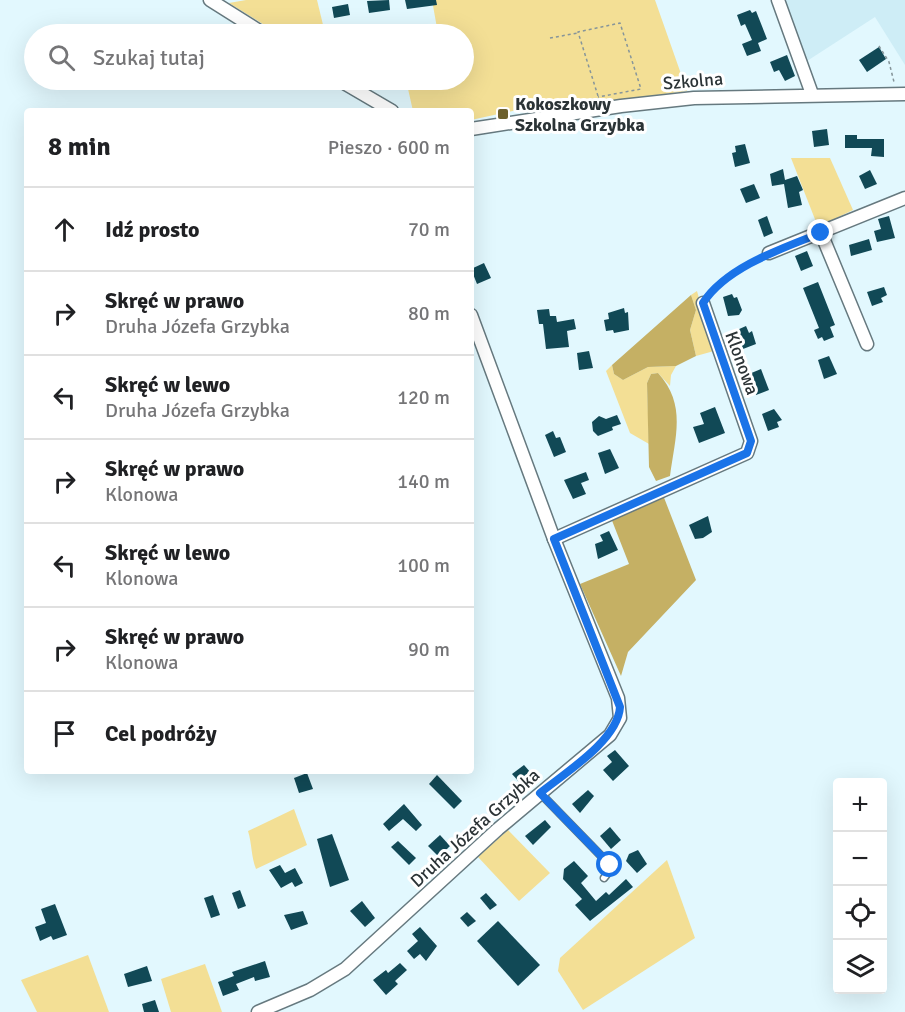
<!DOCTYPE html>
<html lang="pl">
<head>
<meta charset="utf-8">
<style>
  :root { --surface:#fff; --page:#f2f2f2; --text:#202124; --muted:#757577; --line:#e0e0e0 }
  body { margin:0; font-family:Signika,sans-serif; background:var(--page); color:var(--text) }
  .controls { position:absolute; right:18px; bottom:18px; display:grid; overflow:hidden; border-radius:6px; box-shadow:0 6px 24px #0002 }
  .controls button { width:54px; height:54px; display:grid; place-items:center; padding:0; border:0; border-bottom:2px solid var(--line); background:var(--surface); color:var(--text); font:30px sans-serif }
  .stop { position:absolute; width:18px; height:18px; margin:-14px; border:4px solid #1a73e8; border-radius:50%; background:#fff }
  .stop.end { background:#1a73e8; border-color:#fff; box-shadow:0 2px 6px #0008 }
  .list { margin:0; padding:0; list-style:none }
  h2 { display:flex; justify-content:space-between; align-items:center; height:78px; margin:0; padding:0 24px; font-size:26px }
  h2 small { font-size:20px; font-weight:400; color:var(--muted) }
  .list li { display:grid; grid-template-columns:39px 1fr auto; gap:18px; align-items:center; box-sizing:border-box; height:84px; padding:0 24px; border-top:2px solid var(--line) }
  .list b { display:block; font-size:22px; white-space:nowrap }
  .list p { margin:0; font-size:20px; white-space:nowrap; color:var(--muted) }
  .list em { font-size:20px; font-style:normal; color:var(--muted) }
  .icon { flex:none; width:33px; height:33px; fill:none; stroke:currentColor; stroke-width:2; stroke-linecap:round; stroke-linejoin:round }
  .map { position:relative; flex:none; width:905px; height:1012px; overflow:hidden }
  .search { position:absolute; background:var(--surface); box-shadow:0 6px 24px #0002; left:24px; top:24px; width:450px; height:66px; display:flex; align-items:center; gap:15px; box-sizing:border-box; padding:0 21px; border-radius:33px; color:var(--muted); font-size:22px }
  .panel { position:absolute; background:var(--surface); box-shadow:0 6px 24px #0002; left:24px; top:108px; width:450px; height:666px; border-radius:6px }
  .map>svg:first-child { display:block }
</style>
</head>
<body>
<div class="map">
<svg width="905" height="1012" viewBox="0 0 905 1012">
  <rect width="100%" height="100%" fill="#e2f8fe"/>
  <polygon fill="#ceedf6" points="781,0 905,0 905,65 875,17 807,61"/>
  <g fill="#f3df95">
    <polygon points="246,0 317,0 325,33 279,34 229,3"/>
    <polygon points="432,0 655,0 687,91 560,108 517,110 471,120 471,111 413,111 406,80 464,80 464,34 400,34 437,28"/>
    <polygon points="791,158 830,158 853,210 818,227"/>
    <polygon points="697,291 714,351 696,356 690,330 696,310 691,295"/>
    <polygon points="612,365 614,374 623,380 648,367 676,366 671,375 670,386 658,373 651,374 647,383 649,444 630,433 606,371"/>
    <path d="M294 809 307 845 256 869C251 856 252 844 248 831Z"/>
    <polygon points="508,830 550,873 519,901 478,857"/>
    <polygon points="667,860 695,938 583,1010 558,971 560,958"/>
    <polygon points="88,955 109,1012 37,1012 21,980"/>
    <polygon points="205,964 222,1012 171,1012 161,979"/>
  </g>
  <g fill="#c5b064">
    <polygon points="691,295 696,310 690,330 696,356 676,366 648,367 623,380 614,374 612,365"/>
    <path d="M658 373C687 405 675 437 670 476L656 481 649 467 647 383 651 374Z"/>
    <polygon points="663,495 696,580 628,652 621,676 580,584 629,564 611,518"/>
  </g>
  <g fill="#114956">
    <polygon points="389,0 390,10 369,13 367,1"/>
    <polygon points="405,0 436,0 437,5 407,9"/>
    <polygon points="348,4 350,15 334,18 332,7"/>
    <polygon points="750,10 752,13 756,11 767,39 758,43 761,51 747,56 742,44 752,40 745,24 741,26 737,15"/>
    <polygon points="879,47 886,59 867,72 859,60"/>
    <polygon points="787,55 795,76 785,81 779,70 774,72 770,62"/>
    <polygon points="827,129 829,145 814,147 812,131"/>
    <polygon points="845,135 857,135 857,139 884,139 884,157 871,156 872,148 845,148"/>
    <polygon points="745,144 750,163 735,167 732,153 736,152 735,146"/>
    <polygon points="783,169 785,180 797,176 803,190 799,192 802,205 788,208 784,184 772,186 770,174"/>
    <polygon points="870,170 877,184 865,189 859,176"/>
    <polygon points="754,184 760,198 746,203 740,189"/>
    <polygon points="767,216 773,233 764,237 758,220"/>
    <polygon points="889,216 895,238 877,242 874,231 881,229 878,219"/>
    <polygon points="869,239 872,250 851,256 849,245"/>
    <polygon points="807,251 813,266 801,271 795,256"/>
    <polygon points="484,263 491,278 477,284 471,269"/>
    <polygon points="818,282 835,325 830,327 834,337 824,341 822,337 818,339 814,330 819,328 803,288"/>
    <polygon points="884,287 887,295 881,298 883,302 872,306 867,292"/>
    <polygon points="732,294 734,298 737,297 742,310 739,315 728,316 723,297"/>
    <polygon points="624,308 625,313 628,312 629,330 614,333 613,330 606,331 604,320 609,319 608,313"/>
    <polygon points="549,309 550,316 556,316 557,322 574,319 576,329 567,331 569,347 546,349 543,324 539,324 537,310"/>
    <polygon points="746,326 749,333 752,331 756,344 743,349 737,330"/>
    <polygon points="589,351 593,368 579,370 577,353"/>
    <polygon points="829,356 837,374 824,379 818,360"/>
    <polygon points="761,369 769,390 756,395 749,374"/>
    <polygon points="715,407 725,433 699,443 693,427 704,424 700,413"/>
    <polygon points="774,409 782,420 777,422 779,427 768,431 762,414"/>
    <polygon points="617,415 621,424 612,427 613,430 598,436 593,431 592,422 599,416 606,419"/>
    <polygon points="553,431 556,438 560,437 566,452 554,457 545,435"/>
    <polygon points="610,449 619,468 605,474 598,453"/>
    <polygon points="586,472 589,480 581,483 586,494 573,499 564,480"/>
    <polygon points="708,516 712,532 703,538 695,539 689,525"/>
    <polygon points="609,531 618,550 598,559 595,544 603,541 600,535"/>
    <polygon points="615,750 629,766 613,781 603,770 612,762 607,756"/>
    <polygon points="524,765 531,773 520,783 512,774"/>
    <polygon points="307,773 313,789 299,793 294,778"/>
    <polygon points="437,775 462,801 454,809 429,784"/>
    <polygon points="588,790 594,796 580,813 572,804"/>
    <polygon points="404,804 422,825 416,831 403,819 389,831 383,824"/>
    <polygon points="545,820 551,827 533,845 525,836"/>
    <polygon points="610,827 621,840 611,849 600,836"/>
    <polygon points="332,834 349,880 330,887 317,839"/>
    <polygon points="440,835 450,846 439,857 428,846"/>
    <polygon points="398,841 416,858 409,865 391,847"/>
    <polygon points="638,850 647,864 637,873 626,861 629,854"/>
    <polygon points="574,861 588,876 581,883 596,901 606,892 609,895 626,879 633,887 590,921 575,905 582,899 563,879 564,869"/>
    <polygon points="280,865 285,873 295,868 303,883 295,887 292,882 281,888 269,870"/>
    <polygon points="240,890 246,906 238,909 232,893"/>
    <polygon points="486,893 497,905 490,910 480,898"/>
    <polygon points="213,895 220,915 211,918 204,898"/>
    <polygon points="362,901 375,918 365,927 350,911"/>
    <polygon points="55,904 67,935 53,940 51,936 40,941 35,927 46,923 41,909"/>
    <polygon points="303,911 308,924 291,930 284,915"/>
    <polygon points="467,912 476,921 468,927 460,918"/>
    <polygon points="498,921 540,965 518,986 477,941"/>
    <polygon points="420,927 437,946 426,961 420,954 414,959 407,951 418,941 412,934"/>
    <polygon points="265,961 270,977 255,981 254,977 236,984 239,990 223,996 218,982 234,976 232,972"/>
    <polygon points="400,963 407,970 395,981 398,984 386,995 373,980 386,970 388,973"/>
    <polygon points="147,966 152,981 128,987 124,974"/>
    <polygon points="155,1000 159,1012 144,1012 142,1004"/>
  </g>
  <g fill="none" stroke-linecap="round" stroke-linejoin="round">
    <g stroke="#66797f" stroke-width="9">
      <polyline id="service" points="541,794 610,865 611,869 604,878"/>
    </g>
    <g stroke="#66797f" stroke-width="15">
      <g id="minor">
        <polyline points="210,0 264,34"/>
        <polyline points="778,0 812,94"/>
        <polyline points="339,80 392,111"/>
        <polyline points="471,129 621,106 694,98 905,94"/>
        <polyline points="821,233 867,344"/>
        <polyline points="769,253 905,198"/>
        <polyline points="554,539 747,453 751,441 703,303"/>
        <polyline points="258,1012 310,990 345,969 498,829 610,735 620,718 618,698 554,539 471,315"/>
      </g>
    </g>
    <g stroke="#86959a" stroke-width="1.5" stroke-dasharray="3 3" stroke-linecap="butt">
      <polyline points="550,38 578,33"/>
      <polyline points="879,46 889,62 894,82"/>
      <polyline points="598,96 578,32 620,23 641,89 598,97"/>
      <polyline points="708,294 712,288 761,258"/>
    </g>
    <use href="#service" stroke="#fff" stroke-width="6"/>
    <use href="#minor" stroke="#fff" stroke-width="12"/>
  </g>
  <g fill="none" stroke-linecap="round" stroke-linejoin="round">
    <path stroke="#1a73e8" stroke-width="8" d="M610 865 540 793C565 773 618 740 620 707L554 539 747 453 751 441 703 303C726 267 783 248 821 233"/>
  </g>
  <rect fill="#6d602d" stroke="#fff" stroke-width="2" x="497" y="108" width="12" height="12" rx="3"/>
  <g text-anchor="middle" dominant-baseline="central" stroke-width="6" stroke-linejoin="round" paint-order="stroke">
    <g font-size="18" fill="#2b3336" stroke="#fff">
      <text transform="translate(693 81) rotate(-5)">Szkolna</text>
      <text transform="translate(742 363) rotate(70)">Klonowa</text>
      <text transform="translate(475 828) rotate(-42)">Druha Józefa Grzybka</text>
    </g>
    <g font-size="18" font-weight="bold" fill="#2b3336" stroke="#fff" text-anchor="start">
      <text x="515" y="104">Kokoszkowy<tspan x="515" dy="21">Szkolna Grzybka</tspan></text>
    </g>
  </g>
</svg>
<div class="controls">
<button>+</button>
<button>−</button>
<button><svg class="icon" aria-label="locate" viewBox="0 0 24 24"><circle cx="12" cy="12" r="6"/><path d="M12 2v4M12 18v4M2 12h4M18 12h4"/></svg></button>
<button><svg class="icon" aria-label="layers" viewBox="0 0 24 24"><path d="M12 4l9 5-9 5-9-5zM3 14l9 5 9-5"/></svg></button>
</div>
<div class="stop" style="left:610px;top:865px"></div>
<div class="stop end" style="left:821px;top:233px"></div>
<div class="search"><svg class="icon" aria-label="search" viewBox="0 0 24 24"><circle cx="10" cy="10" r="6"/><path d="M15 15l6 6"/></svg>Szukaj tutaj</div>
<section class="panel">
<h2>8 min<small>Pieszo · 600 m</small></h2>
<ul class="list">
<li><svg class="icon" aria-label="ahead" viewBox="0 0 24 24"><path d="M12 20V5M6 11l6-6 6 6"/></svg><div><b>Idź prosto</b></div><em>70 m</em></li>
<li><svg class="icon" aria-label="right" viewBox="0 0 24 24"><path d="M7 20v-9h11M14 6l5 5-5 5"/></svg><div><b>Skręć w prawo</b><p>Druha Józefa Grzybka</p></div><em>80 m</em></li>
<li><svg class="icon" aria-label="left" viewBox="0 0 24 24"><path d="M17 20v-9H6M10 6l-5 5 5 5"/></svg><div><b>Skręć w lewo</b><p>Druha Józefa Grzybka</p></div><em>120 m</em></li>
<li><svg class="icon" aria-label="right" viewBox="0 0 24 24"><path d="M7 20v-9h11M14 6l5 5-5 5"/></svg><div><b>Skręć w prawo</b><p>Klonowa</p></div><em>140 m</em></li>
<li><svg class="icon" aria-label="left" viewBox="0 0 24 24"><path d="M17 20v-9H6M10 6l-5 5 5 5"/></svg><div><b>Skręć w lewo</b><p>Klonowa</p></div><em>100 m</em></li>
<li><svg class="icon" aria-label="right" viewBox="0 0 24 24"><path d="M7 20v-9h11M14 6l5 5-5 5"/></svg><div><b>Skręć w prawo</b><p>Klonowa</p></div><em>90 m</em></li>
<li><svg class="icon" aria-label="arrive" viewBox="0 0 24 24"><path d="M6 21V4h12l-3 4 3 4H6"/></svg><div><b>Cel podróży</b></div></li>
</ul>
</section>
</div>
</body>
</html>
